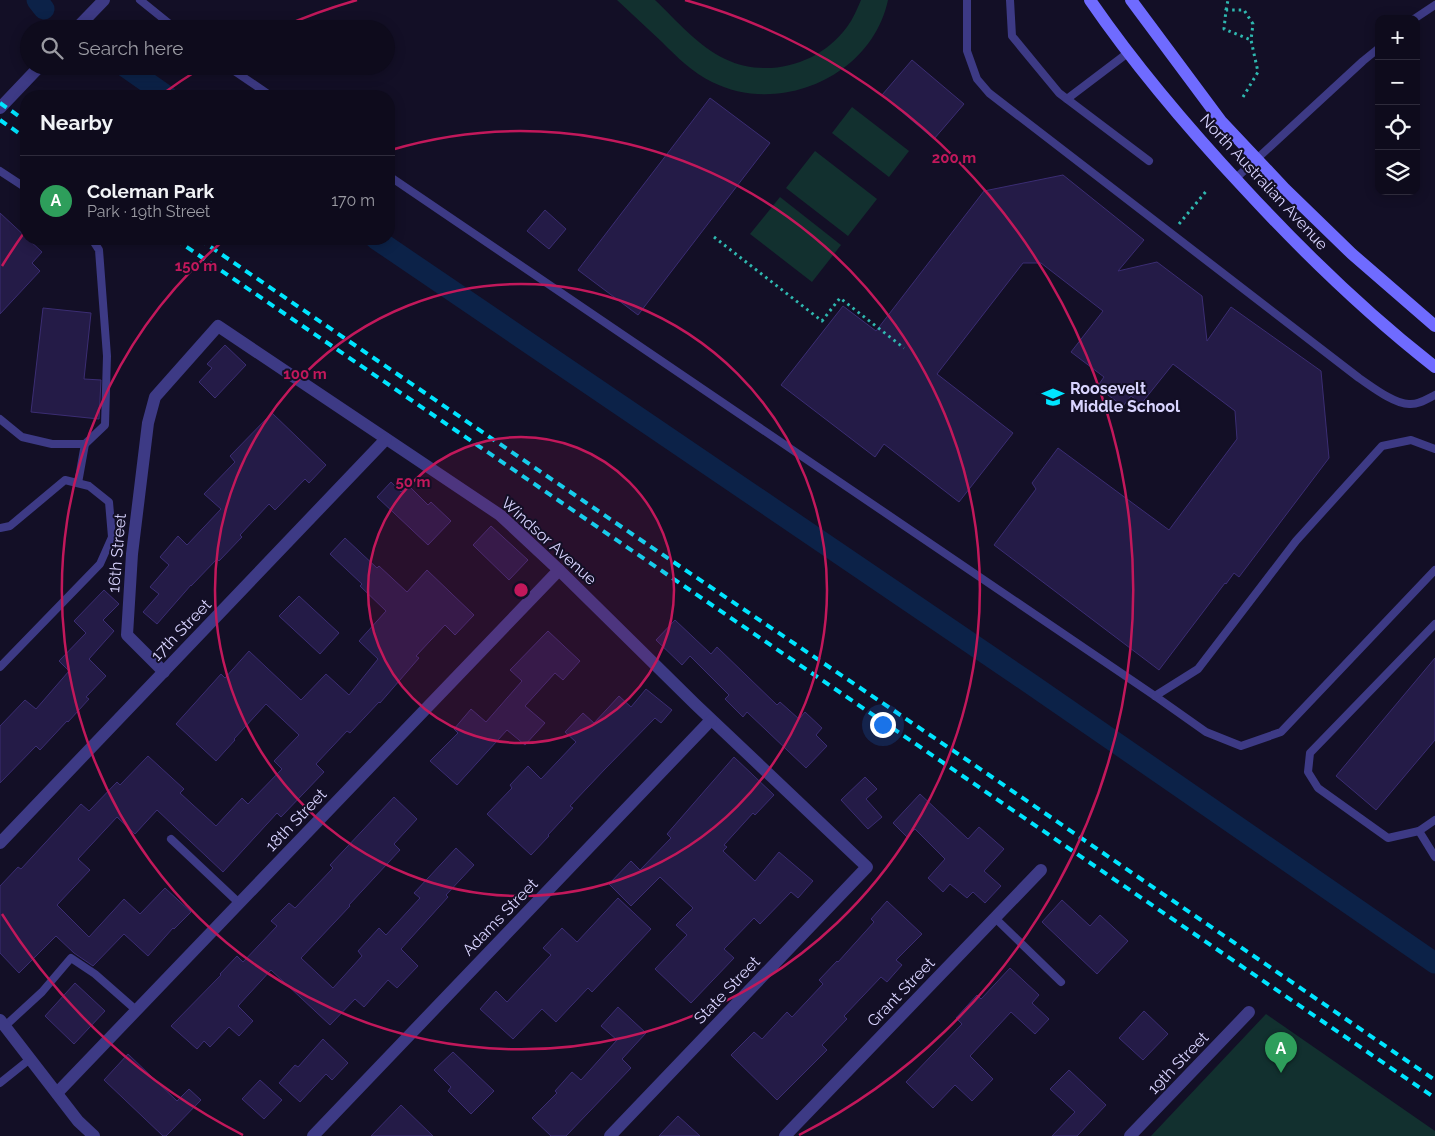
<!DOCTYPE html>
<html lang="en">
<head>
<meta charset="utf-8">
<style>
  :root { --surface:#0e0b1c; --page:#171425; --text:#f1f3f6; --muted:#9b9ba3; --line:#2e2b3b; --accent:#00e5ff }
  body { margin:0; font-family:Raleway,sans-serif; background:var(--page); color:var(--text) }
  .controls { position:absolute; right:15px; top:15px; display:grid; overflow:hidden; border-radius:10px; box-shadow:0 2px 12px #0003 }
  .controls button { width:45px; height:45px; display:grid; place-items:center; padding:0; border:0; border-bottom:1px solid var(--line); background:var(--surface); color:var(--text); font:25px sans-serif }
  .you { position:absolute; left:882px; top:724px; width:18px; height:18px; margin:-12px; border:4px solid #fff; border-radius:50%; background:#1a73e8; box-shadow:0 0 0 8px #1a73e833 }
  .badge { display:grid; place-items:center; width:32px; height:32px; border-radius:50%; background:var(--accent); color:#fff; font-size:16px; font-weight:700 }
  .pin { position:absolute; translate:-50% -41px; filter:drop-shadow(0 1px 2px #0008) }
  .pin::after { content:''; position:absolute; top:26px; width:18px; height:15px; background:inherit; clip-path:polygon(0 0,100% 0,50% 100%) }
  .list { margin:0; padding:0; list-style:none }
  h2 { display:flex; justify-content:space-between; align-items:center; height:65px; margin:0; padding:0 20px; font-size:21px }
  h2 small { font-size:16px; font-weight:400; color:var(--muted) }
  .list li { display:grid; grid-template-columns:32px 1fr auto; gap:15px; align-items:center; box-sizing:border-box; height:90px; padding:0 20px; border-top:1px solid var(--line) }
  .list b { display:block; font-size:19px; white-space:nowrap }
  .list p { margin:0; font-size:16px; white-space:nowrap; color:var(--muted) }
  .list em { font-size:16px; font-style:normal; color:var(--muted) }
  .icon { flex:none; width:28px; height:28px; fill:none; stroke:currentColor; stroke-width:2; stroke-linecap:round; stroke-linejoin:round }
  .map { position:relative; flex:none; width:1435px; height:1136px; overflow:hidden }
  .search { position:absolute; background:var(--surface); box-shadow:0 2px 12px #0003; left:20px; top:20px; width:375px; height:55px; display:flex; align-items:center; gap:12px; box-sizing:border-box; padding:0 18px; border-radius:28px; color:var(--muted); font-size:19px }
  .panel { position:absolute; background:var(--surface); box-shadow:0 2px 12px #0003; left:20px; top:90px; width:375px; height:155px; border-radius:20px }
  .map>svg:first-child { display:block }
</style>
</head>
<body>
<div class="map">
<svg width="1435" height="1136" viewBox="0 0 1435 1136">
  <rect width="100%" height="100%" fill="#130f26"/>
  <g fill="#12302f">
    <path d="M617 0H655C676 20 699 47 725 59 767 79 819 65 847 27 853 19 857 9 861 0H888C872 76 780 116 712 82 693 73 677 57 662 42 647 28 632 14 617 0Z"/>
    <polygon points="852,107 909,151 889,177 832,133"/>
    <polygon points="815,151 877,199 848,236 786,188"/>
    <polygon points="780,197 841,245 812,282 750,234"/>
    <polygon points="1266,1014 1435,1131 1435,1136 1151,1136"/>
  </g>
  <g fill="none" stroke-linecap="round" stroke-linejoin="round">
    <g stroke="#0c2248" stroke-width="21">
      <polyline points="37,0 44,9"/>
      <polyline points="124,66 167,96"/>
      <polyline points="376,239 1028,682 1435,963"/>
    </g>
  </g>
  <g fill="#241b47" stroke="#3b2d73">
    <polygon points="912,60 964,104 934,139 882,95"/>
    <polygon points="710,98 770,143 638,315 578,270"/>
    <polygon points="1063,175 1144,240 1118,271 1157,262 1202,296 1207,341 1231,307 1321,371 1329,458 1239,577 1234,573 1226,584 1225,583 1159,670 994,545 1036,489 1032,483 1058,448 1169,530 1237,439 1235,411 1173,364 1141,404 1131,396 1123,406 1097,387 1104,377 1071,352 1103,311 1041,263 1023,263 937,374 1013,433 959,502 884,444 875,457 781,385 843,306 876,331 984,191"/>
    <polygon points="545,210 566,229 549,249 527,231"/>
    <polygon points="0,213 42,252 32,263 40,271 0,314"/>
    <polygon points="43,308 91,313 84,379 101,380 99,419 31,412"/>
    <polygon points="225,345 246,365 215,398 199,382 212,368 207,364"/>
    <polygon points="272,413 326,465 309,483 305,479 275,510 269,504 240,535 242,537 219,561 217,559 191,586 191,585 157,624 143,612 159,594 150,587 169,565 160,557 178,536 187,545 221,509 204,494 235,462 230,456"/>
    <polygon points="391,482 401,492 408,485 428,505 431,502 451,521 428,545 377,497"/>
    <polygon points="491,526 528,560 509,580 473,545"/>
    <polygon points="345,538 377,568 379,566 407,592 427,570 474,615 455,635 445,625 416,656 419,658 380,703 379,702 350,733 347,731 316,764 324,772 281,817 277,813 223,872 157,810 135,834 117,817 78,859 90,870 57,905 89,937 124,899 140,914 165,888 191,912 174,929 173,928 148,956 124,934 93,966 74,953 56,936 19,973 0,953 0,886 18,867 21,869 81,804 89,811 117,782 120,785 148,756 184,789 180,793 216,826 242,798 248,804 282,769 274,761 299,735 266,704 234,739 235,740 216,761 176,724 221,674 225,678 249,651 301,700 326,674 349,695 378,659 359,641 386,611 360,586 362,584 330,554"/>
    <polygon points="104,590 119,604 103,620 114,631 89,659 106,676 86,697 89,699 68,722 67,721 40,750 36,746 0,783 0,726 25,700 36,709 69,671 59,661 86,633 74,621"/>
    <polygon points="299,596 339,633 320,654 279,616"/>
    <polygon points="675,620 711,654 717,647 777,705 780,702 799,719 805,712 822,728 816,735 827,746 806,768 747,712 743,717 725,699 729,695 690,656 682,665 656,640"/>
    <polygon points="548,631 580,661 563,680 555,673 525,706 545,723 525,745 507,730 457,785 430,761 458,733 454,729 471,709 486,722 522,681 510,670"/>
    <polygon points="1435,658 1435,740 1376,810 1336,776"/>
    <polygon points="646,689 672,710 661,723 655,718 605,769 570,806 573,808 548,835 549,836 531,855 487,814 512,788 510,785 528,766 541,779 576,742 565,732 583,713 594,723 619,696 631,707"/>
    <polygon points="734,757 774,795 755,815 753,813 724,845 727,847 723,851 755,881 779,852 813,881 798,898 791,892 760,924 754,918 724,949 734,958 691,1003 655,969 687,935 676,925 693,908 660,877 631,906 609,884 631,861 640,870 671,838 667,834"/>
    <polygon points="865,777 877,789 866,799 882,817 868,829 841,800"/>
    <polygon points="920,794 968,839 979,827 1004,849 984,871 1001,886 985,903 973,892 967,898 950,884 943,892 928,878 945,859 915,829 907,837 893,823"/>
    <polygon points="394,797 417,819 394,844 400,850 349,905 350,906 301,958 333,988 362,956 358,951 379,928 386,935 420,898 414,893 456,848 474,865 446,895 448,897 401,949 418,966 397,988 388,980 364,1007 355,999 330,1025 271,970 238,1006 253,1021 239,1036 229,1027 210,1047 204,1041 197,1049 171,1026 221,975 220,974 237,956 243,962 277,926 271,921 289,903 295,908 333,868 330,865"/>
    <polygon points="618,898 651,929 592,992 588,988 556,1022 542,1009 513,1039 480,1009 496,991 507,1002 551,955 543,948 562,928 577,942"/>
    <polygon points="1062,900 1090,926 1100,915 1128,941 1097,974 1042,922"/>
    <polygon points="887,901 922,934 896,960 902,965 887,982 881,977 844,1016 847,1019 822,1045 827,1050 777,1100 731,1055 754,1032 762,1039 787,1012 792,1017 823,984 819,980 837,961 838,962 874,922 871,919"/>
    <polygon points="1010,968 1039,995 1032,1003 1049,1019 1035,1034 1011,1012 970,1056 993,1079 972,1101 955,1085 933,1108 906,1082 962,1024 956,1018 977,995 981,999"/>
    <polygon points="75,983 105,1011 74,1044 45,1016"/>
    <polygon points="618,1007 646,1033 622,1059 631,1068 566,1136 551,1136 532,1118 557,1093 555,1091 572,1072 581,1080 617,1040 601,1026"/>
    <polygon points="1144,1011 1168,1034 1143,1060 1119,1038"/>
    <polygon points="323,1039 348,1063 332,1080 326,1074 300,1102 279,1083 295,1065 298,1067"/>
    <polygon points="453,1052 494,1091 471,1114 448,1091 451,1087 434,1070"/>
    <polygon points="128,1054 177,1101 189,1089 201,1100 166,1136 163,1136 104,1080"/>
    <polygon points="1069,1070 1106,1105 1077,1136 1052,1136 1075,1112 1050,1089"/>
    <polygon points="260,1080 282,1100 264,1119 242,1099"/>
    <polygon points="401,1105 433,1136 371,1136"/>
    <polygon points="678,1116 700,1136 659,1136"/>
  </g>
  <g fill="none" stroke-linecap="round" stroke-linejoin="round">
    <g stroke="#2fb8b0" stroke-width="3" stroke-dasharray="2.5 4" stroke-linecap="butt">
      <polyline points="1226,10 1228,0"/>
      <polyline points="1243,97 1258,72 1251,40 1253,24 1244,10 1226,10 1224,29 1251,40"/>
      <polyline points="1179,224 1208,189"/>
      <polyline points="714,237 822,321 840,298 904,348"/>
    </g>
    <g stroke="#3d3a85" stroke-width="8">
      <polyline points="140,0 176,29"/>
      <path d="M967 0V51L977 79 989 93 1359 378C1371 386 1394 404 1409 404 1418 405 1427 399 1435 395"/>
      <polyline points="1010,0 1012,36 1059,93 1149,161"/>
      <polyline points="1414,19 1435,5"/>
      <polyline points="227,66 271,96"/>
      <polyline points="1067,99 1129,52"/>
      <polyline points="0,171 26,188"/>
      <polyline points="389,176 1155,696 1206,732 1241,746 1281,732 1435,570"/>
      <polyline points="1235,179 1363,61 1379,48"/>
      <polyline points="0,419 22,437 52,444 85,444 105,425 107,356 99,250 92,239"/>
      <polyline points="78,483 85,444"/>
      <polyline points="0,528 10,526 65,480 89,486 109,502 112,537 100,564 0,667"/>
      <polyline points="1435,624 1310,753 1308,772 1318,788 1388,838 1419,831 1435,820"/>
      <polyline points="1155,696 1198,669 1296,541 1382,446 1411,440 1435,449"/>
      <polyline points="1419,831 1435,857"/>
      <polyline points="171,839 239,903"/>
      <polyline points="995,918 1061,982"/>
      <polyline points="5,1026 42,992 71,958 95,974 136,1010"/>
      <polyline points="0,1083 30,1059"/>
    </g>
    <g stroke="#3d3a85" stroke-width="12">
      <polyline points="76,29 104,0"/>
      <polyline points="0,108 40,66"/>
      <polyline points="164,672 127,635 132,554 148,423 155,397 218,326 500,515 559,570 695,704 867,867 610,1136"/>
      <polyline points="0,843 386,439"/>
      <polyline points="57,1093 559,570"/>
      <polyline points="313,1136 711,720"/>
      <polyline points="785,1136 1041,870"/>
      <polyline points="1130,1136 1249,1012"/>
    </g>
    <polyline stroke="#3d3a85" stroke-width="12" points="0,1020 78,1121 94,1136"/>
    <g stroke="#6f6bff" stroke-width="12">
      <path d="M1090 0C1136 67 1189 129 1244 188 1303 252 1366 313 1435 367"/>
      <polyline points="1131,0 1221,121 1285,189 1352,254 1435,326"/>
    </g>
    <g stroke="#00e5ff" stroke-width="4" stroke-dasharray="8 6" stroke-linecap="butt">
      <polyline points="0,103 26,121"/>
      <polyline points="0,120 26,138"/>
      <polyline points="175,239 1435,1098"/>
      <polyline points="199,239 632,534 970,762 1435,1080"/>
    </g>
  </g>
  <circle cx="521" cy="590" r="153" fill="#c2185b" fill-opacity=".12"/>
  <g fill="none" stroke="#c2185b" stroke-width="2.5">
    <circle cx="521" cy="590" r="153"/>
    <circle cx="521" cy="590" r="306"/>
    <path d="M391 150A459 459 0 1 1 223 241"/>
    <path d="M243 1135A612 612 0 0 1 2 914M2 266A612 612 0 0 1 26 230M161 95A612 612 0 0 1 201 68M282 27A612 612 0 0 1 357 0M685 0A612 612 0 0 1 799 1135"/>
  </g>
  <defs>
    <g id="school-bare" transform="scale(1.725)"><path d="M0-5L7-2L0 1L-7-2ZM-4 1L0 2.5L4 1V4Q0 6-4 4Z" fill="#00e5ff" stroke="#130f26" stroke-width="2.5" paint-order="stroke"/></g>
  </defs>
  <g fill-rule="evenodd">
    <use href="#school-bare" x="1053" y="397"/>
  </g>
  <g text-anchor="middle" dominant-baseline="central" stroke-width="4" stroke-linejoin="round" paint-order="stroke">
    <g font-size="16" fill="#d9d4ff" stroke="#130f26">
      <text transform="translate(1264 182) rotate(47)">North Australian Avenue</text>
      <text transform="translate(549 541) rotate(42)">Windsor Avenue</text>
      <text transform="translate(117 553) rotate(-85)">16th Street</text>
      <text transform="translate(181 630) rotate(-46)">17th Street</text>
      <text transform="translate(296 820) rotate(-46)">18th Street</text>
      <text transform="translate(500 917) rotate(-46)">Adams Street</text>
      <text transform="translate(727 990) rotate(-46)">State Street</text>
      <text transform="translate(901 992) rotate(-46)">Grant Street</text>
      <text transform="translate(1178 1063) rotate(-46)">19th Street</text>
    </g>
    <g font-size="16" font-weight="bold" fill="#d9d4ff" stroke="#130f26" text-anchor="start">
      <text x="1070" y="388">Roosevelt<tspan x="1070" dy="18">Middle School</tspan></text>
    </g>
  </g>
  <circle cx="521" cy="590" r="8" fill="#c2185b" stroke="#130f26" stroke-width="2.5"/>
  <g font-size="15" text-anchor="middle" font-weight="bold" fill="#c2185b" stroke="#130f26" stroke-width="4" stroke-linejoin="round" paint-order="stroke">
    <text x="954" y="163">200 m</text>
    <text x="196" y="271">150 m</text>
    <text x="305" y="379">100 m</text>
    <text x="413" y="487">50 m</text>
  </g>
</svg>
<div class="controls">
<button>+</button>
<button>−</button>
<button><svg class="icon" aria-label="locate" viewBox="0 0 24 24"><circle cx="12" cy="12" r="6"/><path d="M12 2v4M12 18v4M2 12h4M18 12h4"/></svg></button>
<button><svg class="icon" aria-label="layers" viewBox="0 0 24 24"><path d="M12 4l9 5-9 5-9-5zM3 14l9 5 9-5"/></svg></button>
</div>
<div class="you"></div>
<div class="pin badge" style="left:1281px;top:1073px;background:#2e9e5b">A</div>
<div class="search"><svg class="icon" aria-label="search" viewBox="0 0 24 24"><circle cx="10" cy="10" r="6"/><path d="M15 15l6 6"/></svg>Search here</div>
<section class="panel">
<h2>Nearby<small></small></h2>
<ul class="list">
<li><span class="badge" style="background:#2e9e5b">A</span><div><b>Coleman Park</b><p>Park · 19th Street</p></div><em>170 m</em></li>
</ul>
</section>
</div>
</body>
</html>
